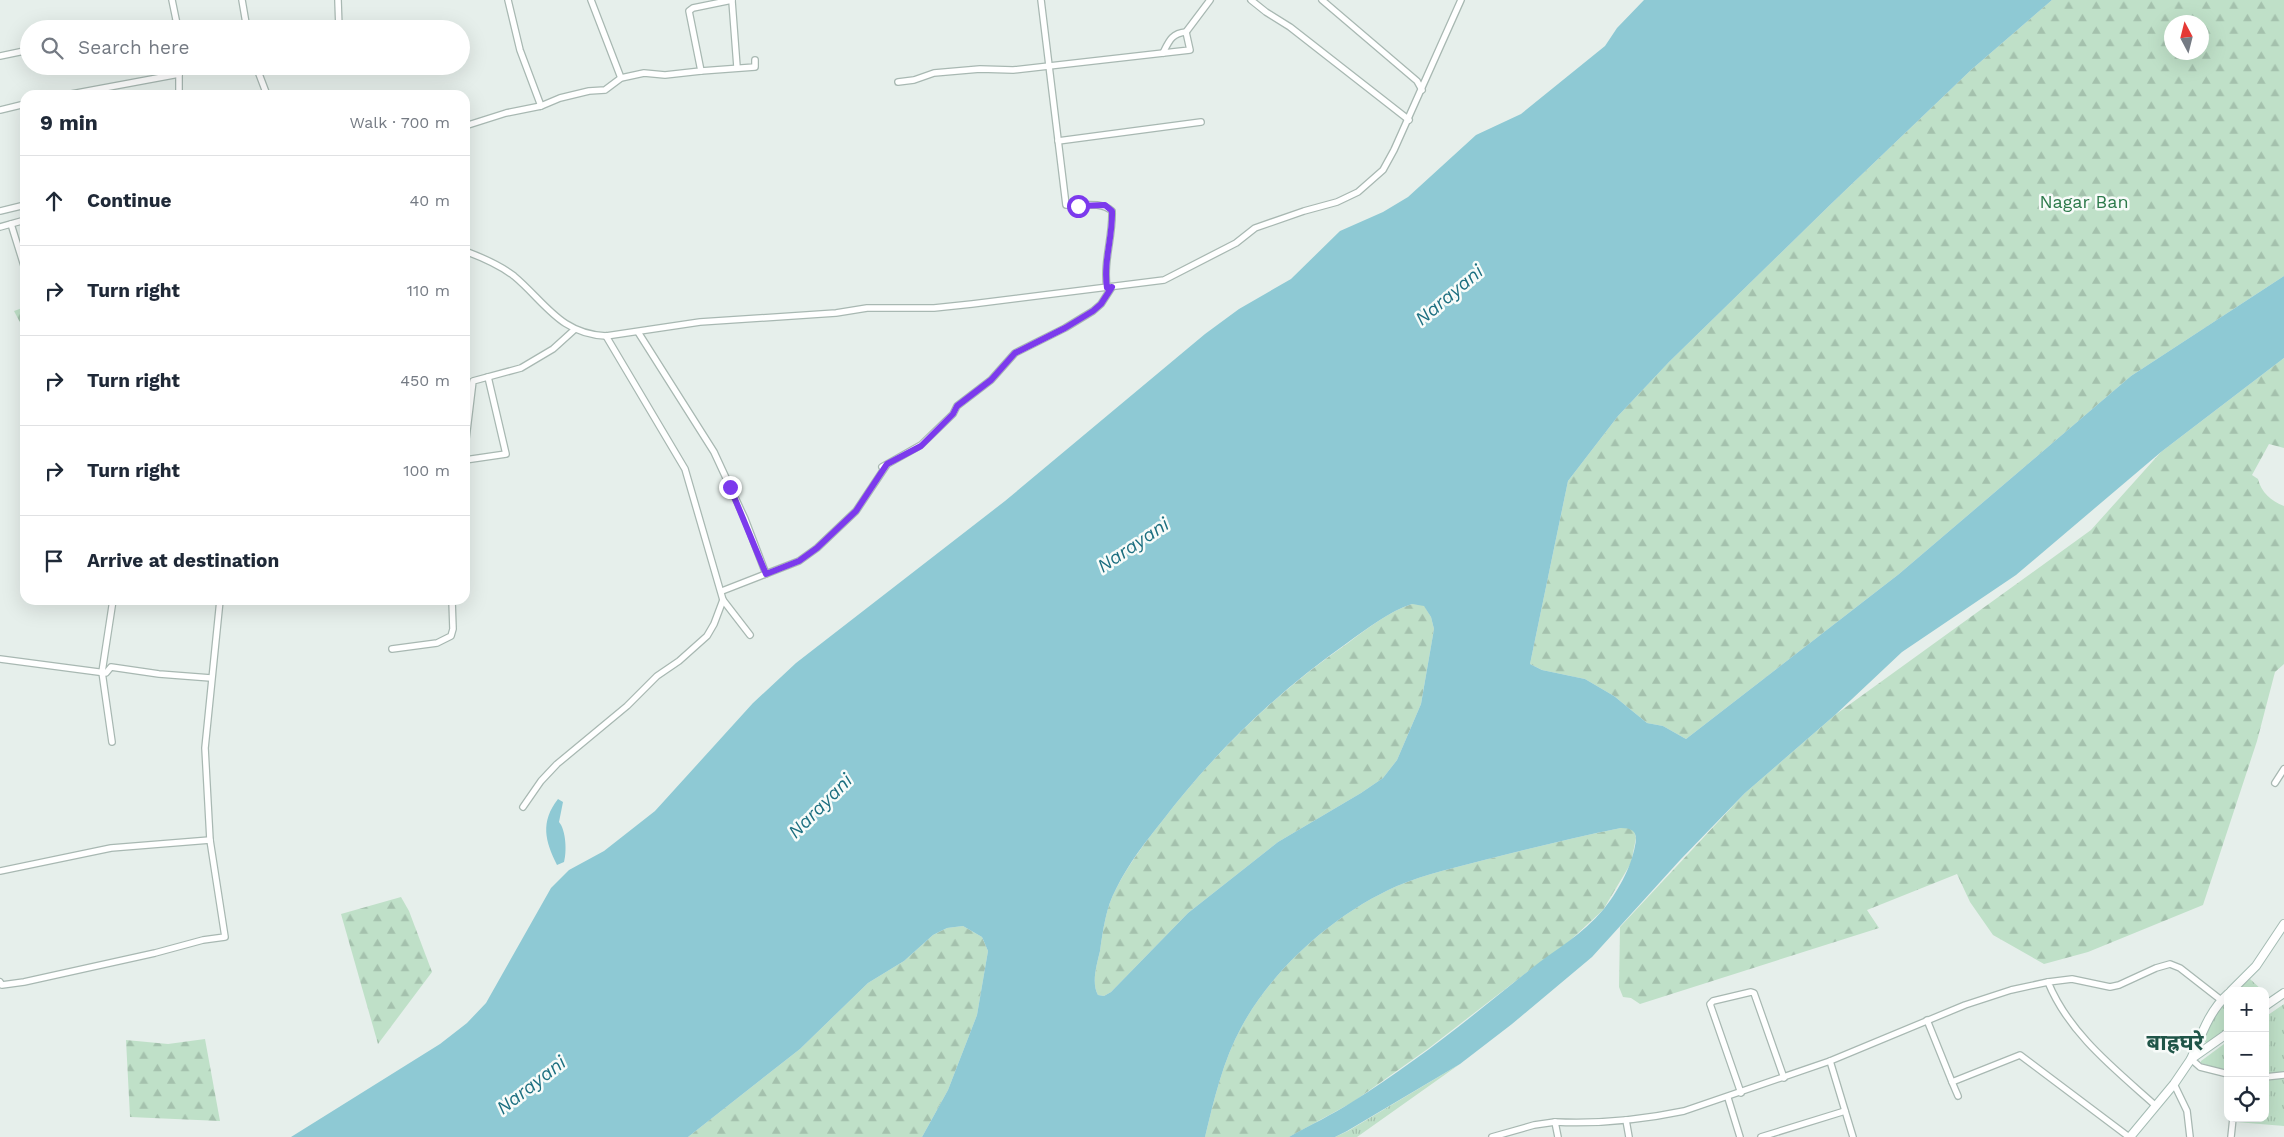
<!DOCTYPE html>
<html lang="en">
<head>
<meta charset="utf-8">
<style>
  :root { --surface:#fff; --page:#f6f6f7; --text:#1f2937; --muted:#747a83; --line:#e0e1e3 }
  body { margin:0; font-family:"Work Sans","Noto Sans Devanagari",sans-serif; background:var(--page); color:var(--text) }
  .controls { position:absolute; right:15px; bottom:15px; display:grid; overflow:hidden; border-radius:10px; box-shadow:0 5px 20px #0002 }
  .controls button { width:45px; height:45px; display:grid; place-items:center; padding:0; border:0; border-bottom:1px solid var(--line); background:var(--surface); color:var(--text); font:25px sans-serif }
  .compass { position:absolute; left:2164px; top:15px; width:45px; height:45px; border-radius:50%; background:var(--surface); box-shadow:0 5px 20px #0002; rotate:353deg }
  .stop { position:absolute; width:15px; height:15px; margin:-11px; border:4px solid #7c3aed; border-radius:50%; background:#fff }
  .stop.end { background:#7c3aed; border-color:#fff; box-shadow:0 1px 5px #0008 }
  .list { margin:0; padding:0; list-style:none }
  h2 { display:flex; justify-content:space-between; align-items:center; height:65px; margin:0; padding:0 20px; font-size:21px }
  h2 small { font-size:16px; font-weight:400; color:var(--muted) }
  .list li { display:grid; grid-template-columns:32px 1fr auto; gap:15px; align-items:center; box-sizing:border-box; height:90px; padding:0 20px; border-top:1px solid var(--line) }
  .list b { display:block; font-size:19px; white-space:nowrap }
  .list em { font-size:16px; font-style:normal; color:var(--muted) }
  .icon { flex:none; width:28px; height:28px; fill:none; stroke:currentColor; stroke-width:2; stroke-linecap:round; stroke-linejoin:round }
  .map { position:relative; flex:none; width:2284px; height:1137px; overflow:hidden }
  .search { position:absolute; background:var(--surface); box-shadow:0 5px 20px #0002; left:20px; top:20px; width:450px; height:55px; display:flex; align-items:center; gap:12px; box-sizing:border-box; padding:0 18px; border-radius:28px; color:var(--muted); font-size:19px }
  .panel { position:absolute; background:var(--surface); box-shadow:0 5px 20px #0002; left:20px; top:90px; width:450px; height:515px; border-radius:15px }
  .map>svg:first-child { display:block }
</style>
</head>
<body>
<div class="map">
<svg width="2284" height="1137" viewBox="0 0 2284 1137">
  <defs>
    <pattern id="grass-tufts" width="24" height="20" patternUnits="userSpaceOnUse" patternTransform="scale(1.25)"><rect width="24" height="20" fill="#bfe0c8"/><path d="M3 7l-1-3M5 7V3M7 7l1-3M15 17l-1-3M17 17v-4M19 17l1-3" fill="none" stroke="#a4c1ad"/></pattern>
    <pattern id="forest-firs" width="22" height="20" patternUnits="userSpaceOnUse" patternTransform="scale(1.25)"><rect width="22" height="20" fill="#bfe0c8"/><path d="M5 1l3.5 6h-7zM16 11l3.5 6h-7z" fill="#a4c1ad"/></pattern>
  </defs>
  <rect width="100%" height="100%" fill="#e6efeb"/>
  <g fill="url(#grass-tufts)">
    <polygon points="2250,979 2263,991 2236,991"/>
    <path d="M2228 999V1029L2207 1043 2205 1042 2203 1038C2209 1024 2217 1011 2228 999Z"/>
    <polygon points="2284,1004 2284,1074 2265,1075 2265,1017"/>
    <polygon points="2228,1041 2228,1072 2201,1063 2201,1061"/>
    <polygon points="1460,1064 1357,1137 1335,1137 1348,1131"/>
    <polygon points="2284,1078 2284,1126 2236,1122 2236,1118 2265,1118 2265,1079"/>
  </g>
  <g fill="url(#forest-firs)" fill-rule="evenodd">
    <path d="M2052 0H2284V276L2131 376 1899 574 1686 739 1663 726 1647 723 1614 696 1585 679 1542 670 1530 664 1568 481 1618 416 1669 362 1832 203 1971 70ZM2172 22H2202V52H2172Z"/>
    <polygon points="25,307 25,332 14,311"/>
    <path d="M2284 358V448L2269 444 2252 475 2258 479C2261 492 2271 501 2284 506V664L2275 672 2257 741 2203 905 2088 952 2044 964 1993 935 1970 902 1957 874 1867 910 1879 928 1640 1004 1631 998 1623 997 1619 987 1620 927 1745 793 1835 715 2091 530 2161 452Z"/>
    <path d="M1412 604 1424 605 1431 617 1434 629 1421 704 1397 760 1383 778 1361 793 1278 842 1188 913 1111 992 1104 996 1098 995C1091 983 1097 964 1100 951 1103 930 1106 907 1116 889 1128 865 1146 841 1163 820 1215 752 1277 692 1348 643 1368 628 1388 612 1412 604Z"/>
    <path d="M1621 828H1630L1634 831 1636 838 1631 863 1603 910 1563 947 1535 966 1429 1048 1353 1102 1289 1137H1205C1214 1100 1223 1060 1242 1026 1274 967 1336 913 1397 886 1426 874 1457 867 1488 859 1532 848 1576 837 1621 828Z"/>
    <polygon points="401,897 409,911 432,972 378,1044 341,914"/>
    <polygon points="963,926 982,937 988,951 977,1015 948,1090 922,1137 688,1137 800,1049 868,983 904,961 933,935 947,928"/>
    <polygon points="205,1039 220,1121 130,1117 126,1040 168,1044"/>
  </g>
  <g fill="#8ec9d4" fill-rule="evenodd">
    <path d="M1644 0H2052L1971 70 1832 203 1669 362 1618 416 1568 481 1530 664 1542 670 1585 679 1614 696 1647 723 1663 726 1686 739 1899 574 2131 376 2284 276V358L2161 452 2016 575 1902 652 1835 715 1745 793 1681 859 1592 957 1512 1024 1460 1064 1347 1131 1335 1137H1289C1310 1125 1332 1115 1352 1102 1415 1063 1475 1014 1532 968 1556 949 1583 934 1603 910 1617 893 1631 868 1635 846 1638 833 1634 828 1621 828 1576 837 1532 848 1488 859 1457 867 1426 874 1397 886 1336 913 1274 967 1242 1026 1223 1060 1214 1100 1205 1137H922L948 1090 977 1015 988 951 982 937 963 926 947 928 933 935 904 961 868 983 800 1049 688 1137H291L440 1044 467 1023 486 1003 551 888 569 870 604 851 655 811 753 703 796 663 1005 501 1205 334 1239 309 1291 279 1340 231 1383 212 1408 197 1476 135 1521 114 1605 46 1617 28ZM1412 604 1424 606 1431 617 1434 629 1421 704 1397 760 1383 778 1361 793 1278 842 1188 913 1111 992 1104 996 1098 995C1091 983 1097 964 1100 951 1103 930 1106 907 1116 889 1128 864 1146 841 1163 820 1215 752 1277 692 1347 643 1368 628 1388 612 1412 604Z"/>
    <path d="M558 799 563 802 559 822C566 830 567 852 564 862L557 865C545 841 540 822 558 799Z"/>
  </g>
  <g fill="none" stroke-linecap="round" stroke-linejoin="round">
    <g stroke="#a8b8b2" stroke-width="8">
      <g id="street">
        <polyline points="172,0 178,29"/>
        <polyline points="242,0 247,29"/>
        <polyline points="338,0 339,29"/>
        <polyline points="508,0 520,50 541,106"/>
        <polyline points="591,0 621,78"/>
        <path d="M1041 0 1066 205C1082 206 1100 201 1112 211 1113 237 1103 261 1107 288"/>
        <polyline points="1251,0 1266,12 1290,27 1409,120"/>
        <polyline points="1322,0 1417,81 1422,90"/>
        <polyline points="732,1 737,67"/>
        <polyline points="142,29 177,23"/>
        <polyline points="214,29 240,29"/>
        <path d="M1163 53C1169 41 1172 33 1186 32L1210 0"/>
        <polyline points="0,56 29,50"/>
        <polyline points="179,66 179,95"/>
        <polyline points="256,66 267,95"/>
        <polyline points="701,71 755,67 755,60"/>
        <polyline points="898,82 914,80 934,73 980,69 1013,70 1190,50 1186,32"/>
        <polyline points="66,95 179,74"/>
        <polyline points="0,110 25,104"/>
        <polyline points="465,126 506,113 541,106 560,98 589,91 605,90 621,78 644,73 665,75 701,71 689,11 693,8 732,0"/>
        <polyline points="1058,141 1201,122"/>
        <polyline points="0,211 25,205"/>
        <polyline points="11,224 25,269"/>
        <polyline points="0,227 25,220"/>
        <path d="M465 251C481 257 500 265 514 276 545 302 560 334 606 336L700 322 836 313 867 308H934L972 304 1164 280 1236 243 1255 228 1304 211 1337 202 1358 192 1383 170 1394 150 1461 0"/>
        <polyline points="638,332 714,452 745,519 766,574"/>
        <polyline points="465,447 473,381 521,368 553,349 574,330"/>
        <polyline points="465,460 506,454 488,377"/>
        <polyline points="882,467 921,445 953,414 957,406 991,380 1015,353 1065,328 1093,311 1101,304 1112,287"/>
        <polyline points="722,591 799,561 817,548 856,511 886,466"/>
        <polyline points="723,600 750,635"/>
        <polyline points="392,649 437,643 451,636 453,629 452,600"/>
        <polyline points="0,659 106,673 111,667 159,674 211,678"/>
        <polyline points="112,742 102,672 113,600"/>
        <polyline points="2275,783 2284,769"/>
        <polyline points="523,807 541,781 557,764 627,706 657,676 679,661 707,636 714,624 723,600 685,469 606,336"/>
        <polyline points="0,871 111,848 210,840"/>
        <polyline points="0,982 2,985 24,982 155,953 203,940 225,937 210,840 205,748 220,600"/>
        <polyline points="1927,1020 1952,1082 2020,1055 2129,1137"/>
        <polyline points="2191,1059 2200,1067 2228,1074"/>
        <polyline points="1830,1061 1853,1137"/>
        <polyline points="2265,1077 2284,1075"/>
        <polyline points="1952,1082 1958,1096"/>
        <polyline points="2174,1084 2187,1111 2190,1137"/>
        <polyline points="1741,1093 1710,1004 1713,1001 1751,992 1754,993 1784,1078"/>
        <polyline points="1728,1098 1740,1137"/>
        <path d="M2156 1106C2116 1070 2069 1034 2048 982L2072 979 2110 987 2119 985 2156 968 2170 964 2180 968 2221 1000"/>
        <polyline points="1626,1120 1629,1137"/>
        <polyline points="1492,1137 1534,1125 1555,1122"/>
        <path d="M1558 1137 1555 1122C1598 1124 1641 1120 1684 1111L1830 1061 1965 1005 2011 990 2048 982"/>
        <polyline points="1761,1137 1845,1111"/>
        <polyline points="2231,1137 2233,1118"/>
      </g>
    </g>
    <g stroke="#a4bbb3" stroke-width="10">
      <g id="secondary">
        <polyline points="2231,991 2256,966 2284,924"/>
        <polyline points="2265,1006 2284,993"/>
        <path d="M2191 1059C2201 1036 2209 1011 2228 994"/>
        <polyline points="2130,1137 2174,1084 2191,1059 2228,1033"/>
      </g>
    </g>
    <use href="#street" stroke="#fff" stroke-width="5.5"/>
    <use href="#secondary" stroke="#fff" stroke-width="8"/>
  </g>
  <g fill="none" stroke-linecap="round" stroke-linejoin="round">
    <path stroke="#7c3aed" stroke-width="6" d="M730 487 766 574 799 561 817 548 856 511 887 464 921 446 953 414 957 406 991 380 1015 353 1065 328 1093 311 1101 304 1112 287 1107 288C1103 261 1113 237 1112 211L1105 205 1078 206"/>
  </g>
  <g text-anchor="middle" dominant-baseline="central" stroke-width="5" stroke-linejoin="round" paint-order="stroke">
    <g font-size="18" fill="#2d7a4b" stroke="#f7fbf9">
      <text x="2084" y="201">Nagar Ban</text>
    </g>
    <g font-size="19" font-style="italic" fill="#1c6f80" stroke="#f7fbf9">
      <text transform="translate(1449 295) rotate(-40)">Narayani</text>
      <text transform="translate(1133 545) rotate(-34)">Narayani</text>
      <text transform="translate(820 806) rotate(-45)">Narayani</text>
      <text transform="translate(531 1085) rotate(-38)">Narayani</text>
    </g>
    <g font-size="22" font-weight="bold" fill="#1f5548" stroke="#f7fbf9">
      <text x="2175" y="1042">बाह्रघरे</text>
    </g>
  </g>
</svg>
<div class="controls">
<button>+</button>
<button>−</button>
<button><svg class="icon" aria-label="locate" viewBox="0 0 24 24"><circle cx="12" cy="12" r="6"/><path d="M12 2v4M12 18v4M2 12h4M18 12h4"/></svg></button>
</div>
<svg class="compass" viewBox="-18 -18 36 36"><path d="M0-13l5 13h-10z" fill="#e53935"/><path d="M0 13l5-13h-10z" fill="#747a83"/></svg>
<div class="stop" style="left:1078px;top:206px"></div>
<div class="stop end" style="left:730px;top:487px"></div>
<div class="search"><svg class="icon" aria-label="search" viewBox="0 0 24 24"><circle cx="10" cy="10" r="6"/><path d="M15 15l6 6"/></svg>Search here</div>
<section class="panel">
<h2>9 min<small>Walk · 700 m</small></h2>
<ul class="list">
<li><svg class="icon" aria-label="ahead" viewBox="0 0 24 24"><path d="M12 20V5M6 11l6-6 6 6"/></svg><div><b>Continue</b></div><em>40 m</em></li>
<li><svg class="icon" aria-label="right" viewBox="0 0 24 24"><path d="M7 20v-9h11M14 6l5 5-5 5"/></svg><div><b>Turn right</b></div><em>110 m</em></li>
<li><svg class="icon" aria-label="right" viewBox="0 0 24 24"><path d="M7 20v-9h11M14 6l5 5-5 5"/></svg><div><b>Turn right</b></div><em>450 m</em></li>
<li><svg class="icon" aria-label="right" viewBox="0 0 24 24"><path d="M7 20v-9h11M14 6l5 5-5 5"/></svg><div><b>Turn right</b></div><em>100 m</em></li>
<li><svg class="icon" aria-label="arrive" viewBox="0 0 24 24"><path d="M6 21V4h12l-3 4 3 4H6"/></svg><div><b>Arrive at destination</b></div></li>
</ul>
</section>
</div>
</body>
</html>
